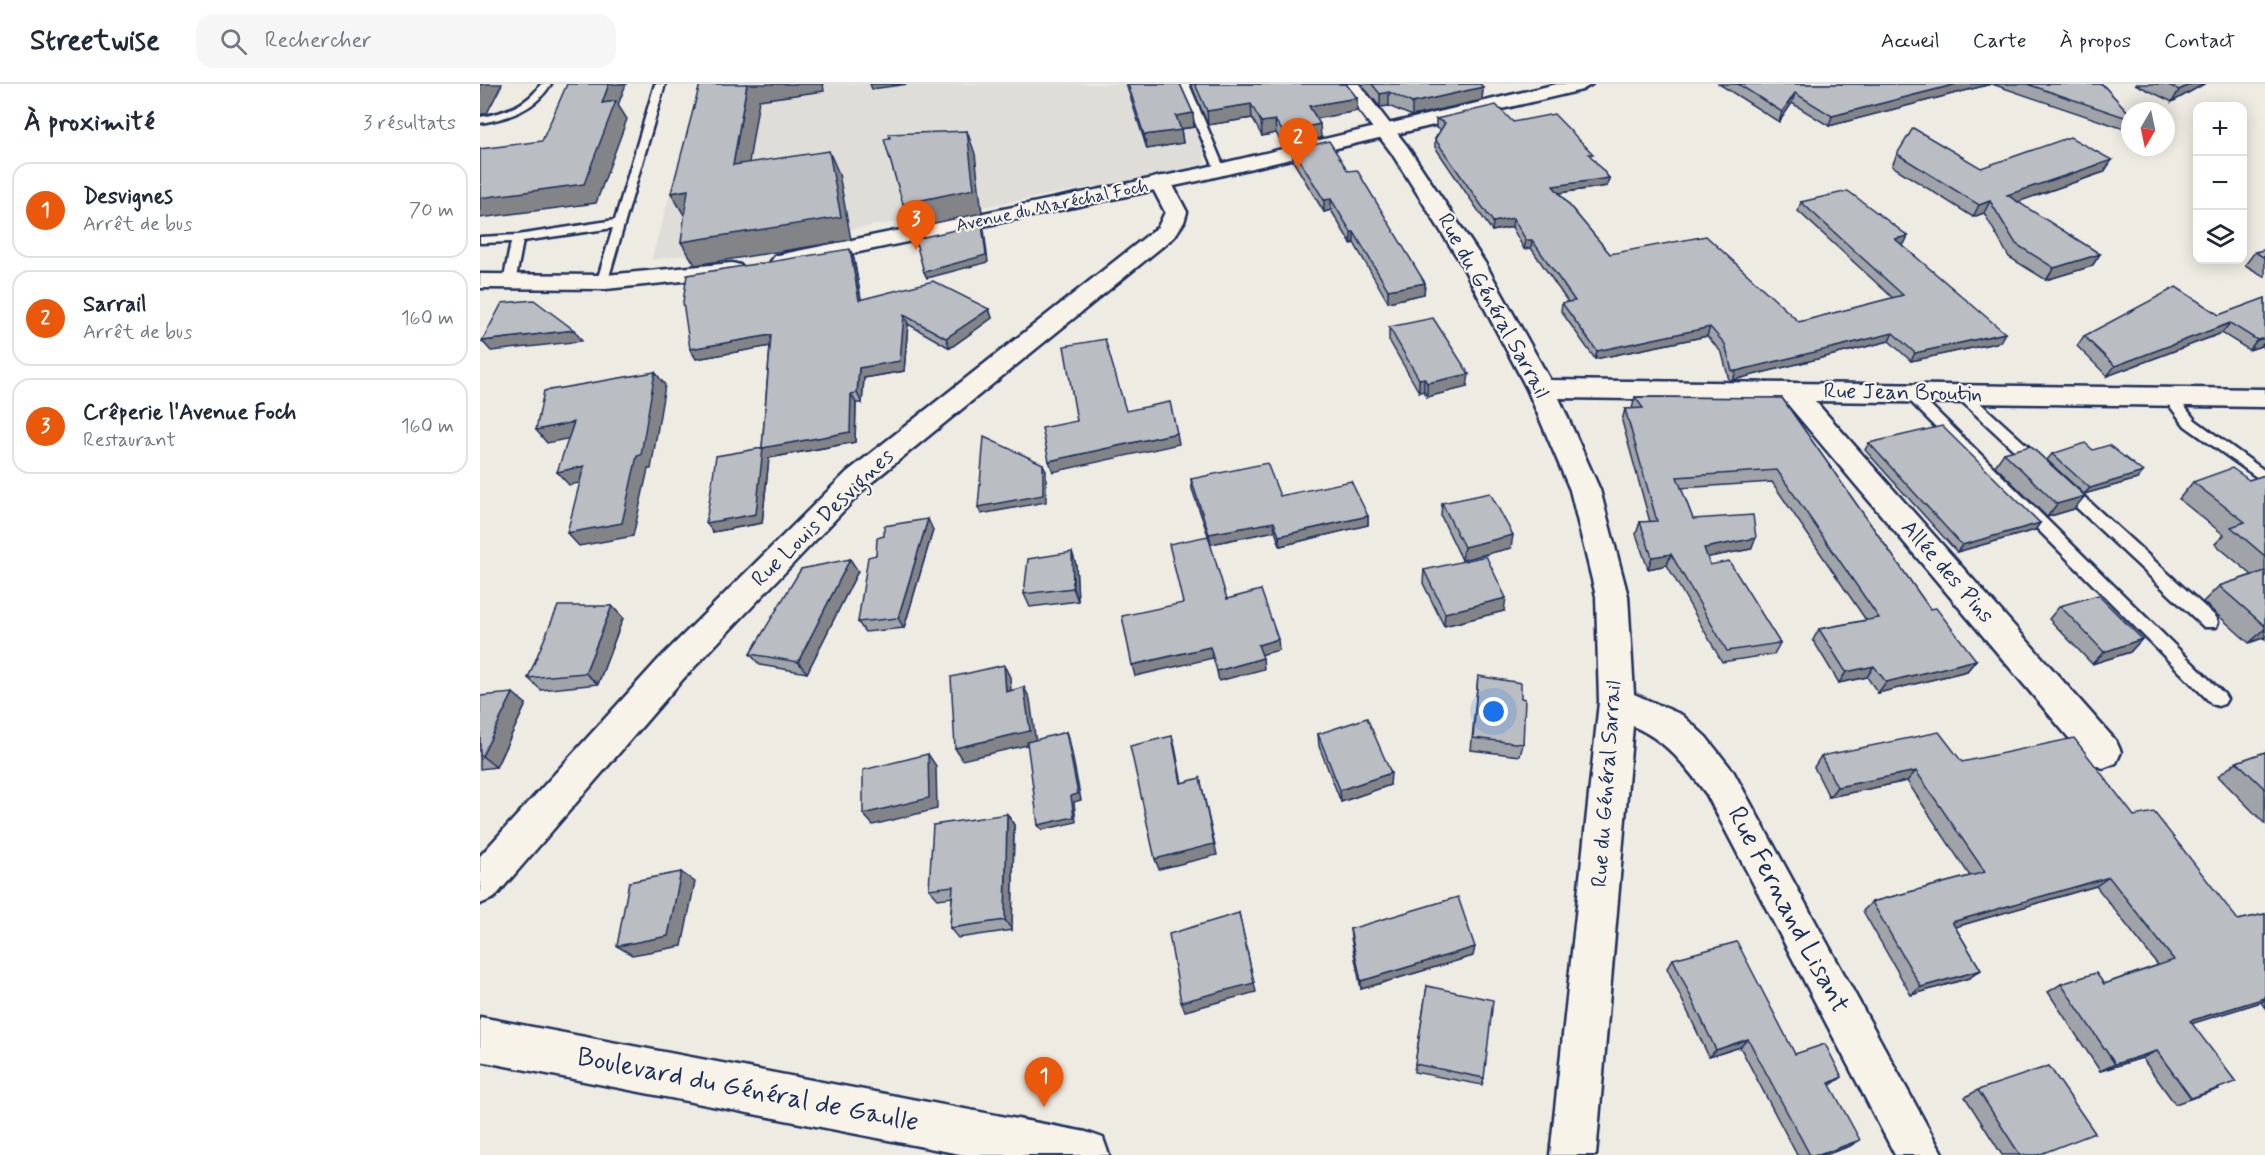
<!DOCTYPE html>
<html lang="fr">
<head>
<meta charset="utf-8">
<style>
  :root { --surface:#fff; --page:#f6f6f7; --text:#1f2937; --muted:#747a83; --line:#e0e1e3; --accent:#ea580c }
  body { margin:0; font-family:Mynerve,sans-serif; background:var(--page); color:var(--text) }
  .controls { position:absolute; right:18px; top:18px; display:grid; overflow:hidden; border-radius:12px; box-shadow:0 3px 15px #0003 }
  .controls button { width:54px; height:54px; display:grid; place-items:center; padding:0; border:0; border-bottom:2px solid var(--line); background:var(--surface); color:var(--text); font:30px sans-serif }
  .compass { position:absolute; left:1641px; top:18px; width:54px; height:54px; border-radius:50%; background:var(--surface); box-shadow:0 3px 15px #0003; rotate:189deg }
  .you { position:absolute; left:1014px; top:628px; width:21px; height:21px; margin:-15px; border:4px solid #fff; border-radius:50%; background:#1a73e8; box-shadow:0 0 0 9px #1a73e833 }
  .badge { display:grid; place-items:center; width:39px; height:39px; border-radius:50%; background:var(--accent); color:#fff; font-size:20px; font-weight:700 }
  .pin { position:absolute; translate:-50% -50px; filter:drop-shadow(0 2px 3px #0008) }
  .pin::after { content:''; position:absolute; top:32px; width:21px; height:18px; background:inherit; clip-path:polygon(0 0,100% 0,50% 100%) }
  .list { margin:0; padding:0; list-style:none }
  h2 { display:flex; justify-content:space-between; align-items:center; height:78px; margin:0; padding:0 24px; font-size:26px }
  h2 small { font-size:20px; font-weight:400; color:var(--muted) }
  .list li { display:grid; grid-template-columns:39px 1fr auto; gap:18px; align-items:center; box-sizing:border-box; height:96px; margin:0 12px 12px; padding:0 12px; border:2px solid var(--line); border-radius:18px }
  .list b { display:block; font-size:22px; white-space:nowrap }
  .list p { margin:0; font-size:20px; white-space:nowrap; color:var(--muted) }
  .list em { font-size:20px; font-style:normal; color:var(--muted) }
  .icon { flex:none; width:33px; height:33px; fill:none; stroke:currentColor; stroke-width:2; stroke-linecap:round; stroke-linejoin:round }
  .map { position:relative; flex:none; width:1785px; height:1071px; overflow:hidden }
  header { display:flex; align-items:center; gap:36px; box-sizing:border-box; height:84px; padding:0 30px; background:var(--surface); border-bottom:2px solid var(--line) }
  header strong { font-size:28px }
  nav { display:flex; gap:33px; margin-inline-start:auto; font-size:21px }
  .search { width:420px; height:54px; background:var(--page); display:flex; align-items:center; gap:15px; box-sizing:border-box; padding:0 21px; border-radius:18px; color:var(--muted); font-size:22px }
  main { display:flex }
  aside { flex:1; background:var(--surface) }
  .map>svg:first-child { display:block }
</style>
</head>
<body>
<header>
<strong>Streetwise</strong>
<div class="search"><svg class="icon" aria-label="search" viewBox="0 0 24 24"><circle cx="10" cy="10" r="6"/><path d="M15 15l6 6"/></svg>Rechercher</div>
<nav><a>Accueil</a><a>Carte</a><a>À propos</a><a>Contact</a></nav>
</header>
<main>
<aside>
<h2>À proximité<small>3 résultats</small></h2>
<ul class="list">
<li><span class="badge">1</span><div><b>Desvignes</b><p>Arrêt de bus</p></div><em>70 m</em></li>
<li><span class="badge">2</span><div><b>Sarrail</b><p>Arrêt de bus</p></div><em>160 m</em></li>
<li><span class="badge">3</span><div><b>Crêperie l'Avenue Foch</b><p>Restaurant</p></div><em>160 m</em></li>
</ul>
</aside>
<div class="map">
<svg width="1785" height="1071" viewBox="0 0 1785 1071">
  <rect width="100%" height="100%" fill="#eeebe2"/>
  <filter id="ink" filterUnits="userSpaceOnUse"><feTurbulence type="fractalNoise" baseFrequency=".0167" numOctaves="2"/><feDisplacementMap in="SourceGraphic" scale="12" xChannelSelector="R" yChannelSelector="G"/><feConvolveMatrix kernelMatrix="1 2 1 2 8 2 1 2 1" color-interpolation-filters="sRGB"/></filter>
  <g filter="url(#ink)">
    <polygon fill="#deddd8" points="222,0 712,0 726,82 437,135 171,176"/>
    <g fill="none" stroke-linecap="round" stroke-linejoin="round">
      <g stroke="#1b2f5e" stroke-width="5">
        <g id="service">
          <path d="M61 0H71C55 26 29 34 0 39V33C24 29 48 21 61 0Z"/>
          <polygon points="175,0 185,0 126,203 118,203 116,200 133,144 43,157 35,199 29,203 25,202 23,199 31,158 0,159 0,153 38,151 135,136"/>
          <polygon points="699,0 709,0 745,86 744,88 735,86"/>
          <polygon points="1430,305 1435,306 1744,610 1747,615 1744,620 1738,622 1732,620 1425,312 1425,306"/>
          <polygon points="1482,306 1487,307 1562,375 1564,379 1562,383 1552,383 1477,313 1477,307"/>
          <polygon points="1690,309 1695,310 1715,336 1785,387 1785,399 1705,342 1683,313"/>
          <polygon points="1585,399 1590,400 1736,533 1738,538 1736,543 1724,543 1580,408 1578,404 1580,400"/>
        </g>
      </g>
      <g stroke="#1b2f5e" stroke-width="5">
        <g id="minor">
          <path d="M859 0H879L927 62 1005 179 1070 296 1785 305V323L1335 317 1636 657 1641 668 1636 679 1623 684 1610 679 1305 317 1079 314 1120 406 1148 512 1154 610 1202 631 1226 653 1253 687 1463 1071H1415L1227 711C1204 680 1188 658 1153 642L1116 1071H1070L1119 618 1116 512 1090 406 1047 305 981 179 911 68Z"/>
          <polygon points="681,92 689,94 707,128 704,138 694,153 387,402 203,595 14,814 0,820 0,772 179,575 367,388 678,143 685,128 670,99 673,94"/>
        </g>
      </g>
      <g stroke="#1b2f5e" stroke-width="5">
        <polygon id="tertiary" points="0,933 606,1048 623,1054 629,1071 485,1071 0,977"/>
      </g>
      <g stroke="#1b2f5e" stroke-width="5">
        <g id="secondary">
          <polygon points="1077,0 1112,0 1102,6 718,97 303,184 295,182 291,177 295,172 303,170 718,85"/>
          <polygon points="252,179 260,181 264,186 260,191 126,205 0,204 0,190 126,191"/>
        </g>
      </g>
      <use href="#service" fill="#f7f3e8" fill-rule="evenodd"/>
      <use href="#minor" fill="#f7f3e8" fill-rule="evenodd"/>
      <use href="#tertiary" fill="#f7f3e8" fill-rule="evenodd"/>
      <use href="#secondary" fill="#f7f3e8" fill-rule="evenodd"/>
    </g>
    <g fill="#a0a3a7" stroke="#1b2f5e" stroke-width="1.5">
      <polygon points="646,0 700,0 713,29 714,43 701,45 703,59 667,65"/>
      <polygon points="711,0 866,0 877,14 877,27 837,34 841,54 804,62 796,49 782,52 772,34 728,41"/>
      <polygon points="881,0 1000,0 1003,3 1002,16 932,32 909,22 900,23"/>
      <polygon points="1239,0 1511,0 1349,42 1312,19 1299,38"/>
      <polygon points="1512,0 1622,0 1650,30 1650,47"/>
      <polygon points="1655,0 1724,0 1692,18"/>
      <polygon points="956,35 1033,38 1112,74 1129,94 1127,102 1079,109 1130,170 1319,238 1413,214 1318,127 1321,118 1428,152 1424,160 1422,161 1520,258 1431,277 1409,257 1253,296 1249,296 1242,269 1227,252 1115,275 1081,227 1082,219 1088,218 1051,164 1044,165 1032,143 1012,147 955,63 955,55 961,46 956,44"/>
      <polygon points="813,66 868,87 945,199 944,210 908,218 874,159 871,160 851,126 844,128 813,77"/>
      <polygon points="1417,70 1501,84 1624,88 1537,118 1620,170 1612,182 1566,196 1529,173 1504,129 1493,133 1412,82"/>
      <polygon points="1785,166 1785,193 1765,181 1775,168"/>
      <polygon points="374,175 381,216 509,225 512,234 470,264 428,240 424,287 384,294 382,319 376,319 375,358 289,374 282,439 233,448 282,364 290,262 216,275"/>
      <polygon points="1785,214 1784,264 1781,262 1769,266 1742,249 1627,292 1597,262 1604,252 1739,231"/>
      <polygon points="909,243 987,303 947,313 944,307 939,308 909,256"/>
      <polygon points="1155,313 1302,314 1450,525 1496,576 1487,587 1398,609 1387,593 1359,599 1333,556 1339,545 1386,536 1292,398 1201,404 1213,435 1271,465 1228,473 1230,481 1300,559 1294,570 1242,578 1187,481 1168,485 1156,450 1160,438 1170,438 1142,337 1145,325 1152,325"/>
      <polygon points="1389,359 1560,439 1555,446 1477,468 1385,366"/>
      <polygon points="1613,366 1663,388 1657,395 1604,410 1567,376 1572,370"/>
      <polygon points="1524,369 1594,425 1567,433 1515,382"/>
      <polygon points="1785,391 1785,556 1783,554 1769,559 1723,518 1739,502 1772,491 1735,460 1744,451 1699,415 1713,398 1769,396"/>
      <polygon points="711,395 800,412 888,432 888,441 800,462 795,447 731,460 712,405"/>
      <polygon points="962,419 1031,464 982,476 961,432"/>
      <polygon points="453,446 424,544 385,548 378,538 396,471 404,452"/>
      <polygon points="592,468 596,481 598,517 550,523 544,510"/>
      <polygon points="944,486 1024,527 964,542 943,499"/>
      <polygon points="378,487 327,589 280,581 270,570"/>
      <polygon points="132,522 143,534 118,600 61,606 48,594"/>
      <polygon points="1580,522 1662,555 1650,568 1612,580 1569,535"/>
      <polygon points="998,592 1041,614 1043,660 1040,672 991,666"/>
      <polygon points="0,612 46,620 16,683 0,685"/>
      <polygon points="838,650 910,701 861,718 839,662"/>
      <polygon points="1785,668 1785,740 1738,692 1757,678"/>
      <polygon points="1341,672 1482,678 1654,732 1758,836 1785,830 1785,924 1781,918 1712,939 1739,1005 1695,1020 1662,974 1620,987 1568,908 1581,900 1624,900 1678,881 1616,802 1475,843 1501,886 1489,894 1431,911 1383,827 1392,818 1490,792 1427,697 1349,713 1334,683"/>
      <polygon points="527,730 534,741 532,846 478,854 470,844 472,813 458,815 449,805"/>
      <polygon points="870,845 993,872 881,905 871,854"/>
      <polygon points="1193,875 1315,970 1362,993 1350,1001 1370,1062 1345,1071 1317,1071 1260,963 1229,973 1187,884"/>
      <polygon points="947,902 1004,994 1002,1001 934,988"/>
      <polygon points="1498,1006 1558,1071 1522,1071 1485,1013"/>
    </g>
    <g fill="#828488" stroke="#1b2f5e" stroke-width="1.5">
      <polygon points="1,0 22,0 7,29 0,31 0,3"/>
      <polygon points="129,0 146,0 138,21 147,35 116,119 0,134 0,114 122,19"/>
      <polygon points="267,0 343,0 344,7 279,16 265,103 253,81"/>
      <polygon points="390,0 428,0 392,5"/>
      <polygon points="1477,0 1511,0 1349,42 1352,32"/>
      <polygon points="1711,0 1724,0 1692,18 1699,6"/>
      <polygon points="1003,3 1002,16 932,32 932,19"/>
      <polygon points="909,8 909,22 900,23 900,10"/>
      <polygon points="1315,9 1312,19 1299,38 1302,28"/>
      <polygon points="877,14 877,27 830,36 829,22"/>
      <polygon points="771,20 772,34 728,41 727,27"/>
      <polygon points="713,29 714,43 698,45 696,32"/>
      <polygon points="795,36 796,49 782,52 781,38"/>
      <polygon points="840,40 841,54 804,62 803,48"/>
      <polygon points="701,46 703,59 667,65 664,51"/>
      <polygon points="487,47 495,70 502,129 432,144 423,120"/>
      <polygon points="349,67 359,90 371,156 215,181 201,158"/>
      <polygon points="1632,76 1624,88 1520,124 1527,111"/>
      <polygon points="1129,94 1127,102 1072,110 1073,102"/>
      <polygon points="208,106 221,129 204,131 191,109"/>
      <polygon points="851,115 851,126 844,128 844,116"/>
      <polygon points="1510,117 1504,129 1493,133 1499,121"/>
      <polygon points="1033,134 1032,143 1012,147 1013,138"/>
      <polygon points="502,140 504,146 508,178 447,194 444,188"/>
      <polygon points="871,148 874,148 874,159 871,160"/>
      <polygon points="1428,152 1424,160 1411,164 1415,155"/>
      <polygon points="1046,156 1052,156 1051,164 1044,165"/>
      <polygon points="370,165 374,175 383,226 379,216"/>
      <polygon points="1620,170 1612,182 1566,196 1574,184"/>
      <polygon points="945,199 944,210 908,218 908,206"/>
      <polygon points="509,225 512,234 470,264 466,254"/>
      <polygon points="424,231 428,240 424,287 384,294 382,319 377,309 379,284"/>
      <polygon points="1750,239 1742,249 1627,292 1635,282"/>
      <polygon points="1230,243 1227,252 1115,275 1117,267"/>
      <polygon points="94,246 102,257 11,267 2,257"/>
      <polygon points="1413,249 1409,257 1253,296 1256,287"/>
      <polygon points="1525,249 1520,258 1431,277 1435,269"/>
      <polygon points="291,251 297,261 216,275 210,265"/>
      <polygon points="1785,254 1785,258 1781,262 1769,266 1777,256"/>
      <polygon points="175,288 185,301 171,385 168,385 153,452 99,462 87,449 157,372"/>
      <polygon points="989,290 987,303 947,313 947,299"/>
      <polygon points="944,294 944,307 939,308 939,295"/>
      <polygon points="371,310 376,319 375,358 289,374 282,439 233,448 226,439 283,364"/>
      <polygon points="94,338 105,351 67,359 56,346"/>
      <polygon points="697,349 699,360 573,388 569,377"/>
      <polygon points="563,380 566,387 566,418 501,430 498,423"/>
      <polygon points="104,382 115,396 89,401 77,388"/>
      <polygon points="1663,388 1657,395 1604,410 1610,404"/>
      <polygon points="1605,412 1594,425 1567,433 1577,420"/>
      <polygon points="888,432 888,441 800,462 799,452"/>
      <polygon points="448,435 453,446 424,544 418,534"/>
      <polygon points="794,438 795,447 731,460 729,450"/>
      <polygon points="1560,439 1555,446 1477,468 1482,461"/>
      <polygon points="1033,451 1031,464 982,476 984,463"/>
      <polygon points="1276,454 1271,465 1219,475 1224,464"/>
      <polygon points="592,468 596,481 598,517 593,504"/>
      <polygon points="1191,470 1187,481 1168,485 1172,473"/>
      <polygon points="370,475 378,487 327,589 318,578"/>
      <polygon points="1026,514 1024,527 964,542 965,529"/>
      <polygon points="132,522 143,534 118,600 105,589"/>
      <polygon points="1785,545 1785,553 1769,559"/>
      <polygon points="798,555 799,566 780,571 778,561"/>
      <polygon points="1662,555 1650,568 1612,580 1624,568"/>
      <polygon points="730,563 733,574 655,592 652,581"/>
      <polygon points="783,574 784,585 739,597 737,587"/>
      <polygon points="1496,576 1487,587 1398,609 1406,598"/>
      <polygon points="524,581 530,593 532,620 526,608"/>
      <polygon points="1394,582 1387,593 1359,599 1366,588"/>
      <polygon points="544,603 550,615 556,659 482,676 475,664"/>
      <polygon points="33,609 46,620 16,683 2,672"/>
      <polygon points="586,648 589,654 601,716 594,718 596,738 562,746 558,741"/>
      <polygon points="692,652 695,663 704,710 701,699"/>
      <polygon points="448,670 456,682 457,725 393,741 383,730"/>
      <polygon points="1436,687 1427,697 1349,713 1357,703"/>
      <polygon points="911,689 910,701 861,718 860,706"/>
      <polygon points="720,694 737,771 679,785 675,775"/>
      <polygon points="527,730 534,741 532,846 525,836"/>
      <polygon points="201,788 215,798 202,862 152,871 137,862"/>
      <polygon points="1629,793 1616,802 1461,847 1472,838"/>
      <polygon points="759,829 776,908 705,927 701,918"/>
      <polygon points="995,863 993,872 881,905 881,897"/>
      <polygon points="1501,886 1489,894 1431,911 1441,903"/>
      <polygon points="1785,914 1785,916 1781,918 1695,945 1710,937"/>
      <polygon points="1268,955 1260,963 1229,973 1236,966"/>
      <polygon points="1677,967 1662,974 1620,987 1635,980"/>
      <polygon points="1362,993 1352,1000 1339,1006 1349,999"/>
      <polygon points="1380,1056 1370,1062 1345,1071 1339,1071"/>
    </g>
    <g fill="#babdc2" stroke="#1b2f5e" stroke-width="1.5">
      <polygon points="87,0 129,0 122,19 136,17 104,100 0,114 0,65 62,57"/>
      <polygon points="220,0 267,0 253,81 349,67 361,133 201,158 208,106 191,109"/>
      <polygon points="648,0 700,0 713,29 696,32 701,46 664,51"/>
      <polygon points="715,0 866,0 877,14 829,22 840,40 803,48 795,36 781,38 771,20 727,27"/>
      <polygon points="892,0 1000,0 1003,3 932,19 909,8 900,10"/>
      <polygon points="1258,0 1477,0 1352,32 1315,9 1302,28"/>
      <polygon points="1547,0 1622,0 1650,30 1650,35"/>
      <polygon points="1686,0 1711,0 1699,6"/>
      <polygon points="1016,21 1033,38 1074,30 1113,70 1109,70 1129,94 1073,102 1130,170 1226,152 1319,238 1423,211 1321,118 1368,107 1428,152 1415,155 1525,249 1435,269 1413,249 1256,287 1252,287 1245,260 1230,243 1117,267 1082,219 1095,217 1052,156 1046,156 1033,134 1013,138 955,55 965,39 956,35"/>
      <polygon points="1433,44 1501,84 1590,53 1632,76 1527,111 1620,170 1574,184 1536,160 1510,117 1499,121 1417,70"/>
      <polygon points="487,47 494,105 423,120 404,55 410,54 409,50"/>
      <polygon points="849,57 868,87 877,86 945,199 908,206 874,148 871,148 851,115 844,116 813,66"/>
      <polygon points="502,140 506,171 444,188 435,155"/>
      <polygon points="370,165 379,216 453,197 509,225 466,254 424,231 420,277 379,284 377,309 371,310 370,348 283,364 276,430 226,439 236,372 282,364 291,251 210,265 203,218 207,191"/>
      <polygon points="1785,166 1785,174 1775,168"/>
      <polygon points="1696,203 1739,231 1785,214 1785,254 1777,256 1750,239 1635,282 1604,252"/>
      <polygon points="54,216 94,246 2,257 22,219"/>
      <polygon points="953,234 989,290 947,299 944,294 939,295 909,243"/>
      <polygon points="625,255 646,327 690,318 697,349 569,377 562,344 597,337 584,262"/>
      <polygon points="175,288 161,371 157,372 142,439 87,449 104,382 77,388 94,338 56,346 64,307"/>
      <polygon points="1155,313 1302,314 1450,525 1456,524 1496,576 1406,598 1394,582 1366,588 1339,545 1399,534 1297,386 1197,393 1213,435 1273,431 1276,454 1224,464 1230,481 1249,477 1300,559 1247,567 1191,470 1172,473 1160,438 1177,437 1145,325 1163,324"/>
      <polygon points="1462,342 1560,439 1482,461 1389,359"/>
      <polygon points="504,353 563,380 563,411 498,423"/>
      <polygon points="1605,359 1613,366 1629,361 1663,388 1610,404 1572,370"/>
      <polygon points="1550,362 1605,412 1577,420 1524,369"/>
      <polygon points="787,379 800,412 871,397 888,432 799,452 794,438 729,450 711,395"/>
      <polygon points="1752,384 1769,396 1785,391 1785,472 1751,443 1765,438 1713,398"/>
      <polygon points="1010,409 1033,451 984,463 962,419"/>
      <polygon points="448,435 418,534 378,538 388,473 396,471 397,454 404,452 404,442"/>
      <polygon points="728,452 747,515 781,506 798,555 778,561 783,574 737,587 730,563 652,581 642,532 703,519 689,460"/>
      <polygon points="592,468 593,504 544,510 548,475"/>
      <polygon points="1006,472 1026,514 965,529 944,486"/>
      <polygon points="370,475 318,578 270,570 321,485"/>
      <polygon points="1785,487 1785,542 1739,502"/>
      <polygon points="1618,511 1662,555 1624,568 1580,522"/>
      <polygon points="78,522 132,522 105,589 48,594"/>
      <polygon points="524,581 526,608 544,603 550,647 475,664 471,593"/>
      <polygon points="998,592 1041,599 1041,614 1045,615 1043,660 993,654"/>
      <polygon points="33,609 2,672 0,672 0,612"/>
      <polygon points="887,634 911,689 860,706 838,650"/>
      <polygon points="586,648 598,710 591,712 594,733 558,741 547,658"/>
      <polygon points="1459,648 1482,678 1594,654 1654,732 1674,728 1758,836 1785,830 1785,914 1710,937 1756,998 1711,1014 1677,967 1635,980 1581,900 1616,889 1624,900 1694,876 1629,793 1472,838 1501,886 1441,903 1392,818 1505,788 1436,687 1357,703 1341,672"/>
      <polygon points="692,652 701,699 720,694 734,760 675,775 650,662"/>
      <polygon points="1785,668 1785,705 1757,678"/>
      <polygon points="448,670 449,714 383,730 383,686"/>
      <polygon points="527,730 525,836 470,844 473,802 449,805 453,741"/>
      <polygon points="201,788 188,852 137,862 149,798"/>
      <polygon points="978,813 995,863 881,897 870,845"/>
      <polygon points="759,829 774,899 701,918 689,850"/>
      <polygon points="1257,858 1315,970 1345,960 1362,993 1349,999 1380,1056 1339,1071 1330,1071 1268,955 1236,966 1193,875"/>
      <polygon points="947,902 1013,916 1004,994 935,980"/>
      <polygon points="1569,982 1615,1049 1558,1071 1540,1071 1498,1006"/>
    </g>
  </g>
  <g text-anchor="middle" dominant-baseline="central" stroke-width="4.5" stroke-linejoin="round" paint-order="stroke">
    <g font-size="18" fill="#1b2f5e" stroke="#f7f3e8">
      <text transform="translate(572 122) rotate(-12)">Avenue du Maréchal Foch</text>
    </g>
    <g font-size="22" fill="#1b2f5e" stroke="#f7f3e8">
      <text transform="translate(1013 222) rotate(61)">Rue du Général Sarrail</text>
      <text transform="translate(1423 309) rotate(1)">Rue Jean Broutin</text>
      <text transform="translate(343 434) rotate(-44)">Rue Louis Desvignes</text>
      <text transform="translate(1467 488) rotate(49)">Allée des Pins</text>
      <text transform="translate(1127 700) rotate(-86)">Rue du Général Sarrail</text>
    </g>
    <g font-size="27" fill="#1b2f5e" stroke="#f7f3e8">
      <text transform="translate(1308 826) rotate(62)">Rue Fernand Lisant</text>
      <text transform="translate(268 1006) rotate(11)">Boulevard du Général de Gaulle</text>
    </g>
  </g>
</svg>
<div class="controls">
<button>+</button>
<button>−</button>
<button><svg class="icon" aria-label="layers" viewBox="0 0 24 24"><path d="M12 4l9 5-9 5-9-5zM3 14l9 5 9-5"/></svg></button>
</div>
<svg class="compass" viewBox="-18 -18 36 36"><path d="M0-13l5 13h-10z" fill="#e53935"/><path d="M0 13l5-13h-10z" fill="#747a83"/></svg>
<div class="you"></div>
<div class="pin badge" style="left:564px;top:1023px">1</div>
<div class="pin badge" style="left:818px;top:84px">2</div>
<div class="pin badge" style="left:436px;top:166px">3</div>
</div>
</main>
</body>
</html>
